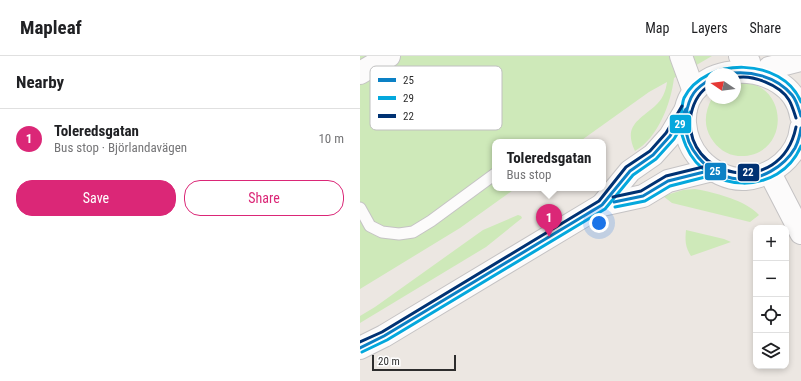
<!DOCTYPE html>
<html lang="en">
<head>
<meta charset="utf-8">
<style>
  :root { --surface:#fff; --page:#f6f6f6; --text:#202124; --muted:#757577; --line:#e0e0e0; --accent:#db2777 }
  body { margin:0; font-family:"Roboto Condensed",sans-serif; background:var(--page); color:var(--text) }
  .controls { position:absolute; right:12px; bottom:12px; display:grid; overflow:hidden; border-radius:8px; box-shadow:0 2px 6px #0003 }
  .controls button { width:36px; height:36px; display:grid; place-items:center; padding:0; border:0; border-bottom:1px solid var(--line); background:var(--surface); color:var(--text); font:20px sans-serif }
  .compass { position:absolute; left:345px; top:12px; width:36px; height:36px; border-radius:50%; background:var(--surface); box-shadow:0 2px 6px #0003; rotate:283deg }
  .scale { position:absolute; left:12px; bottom:10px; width:84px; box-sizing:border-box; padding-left:4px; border:2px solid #2d2d2d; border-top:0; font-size:11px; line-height:14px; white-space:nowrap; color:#2d2d2d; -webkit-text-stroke:3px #fff; paint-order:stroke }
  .you { position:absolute; left:239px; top:167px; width:14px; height:14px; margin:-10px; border:3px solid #fff; border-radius:50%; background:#1a73e8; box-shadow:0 0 0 6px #1a73e833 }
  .badge { display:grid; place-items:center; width:26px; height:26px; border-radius:50%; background:var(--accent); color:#fff; font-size:13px; font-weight:700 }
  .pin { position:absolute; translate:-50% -33px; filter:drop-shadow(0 1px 2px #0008) }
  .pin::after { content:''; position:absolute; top:21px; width:14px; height:12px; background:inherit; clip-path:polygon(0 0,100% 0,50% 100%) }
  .popup { position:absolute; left:132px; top:83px; width:114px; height:52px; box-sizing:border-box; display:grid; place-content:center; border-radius:8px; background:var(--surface); filter:drop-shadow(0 1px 3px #0005); font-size:13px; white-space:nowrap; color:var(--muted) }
  .popup b { font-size:15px; color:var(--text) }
  .popup::after { content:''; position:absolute; left:50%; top:100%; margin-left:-8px; border:8px solid transparent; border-top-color:var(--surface) }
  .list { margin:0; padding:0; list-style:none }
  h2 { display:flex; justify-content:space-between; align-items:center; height:52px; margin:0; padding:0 16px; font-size:17px }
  h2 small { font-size:13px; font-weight:400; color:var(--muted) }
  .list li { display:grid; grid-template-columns:26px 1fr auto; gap:12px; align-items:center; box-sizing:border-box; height:60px; padding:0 16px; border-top:1px solid var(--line) }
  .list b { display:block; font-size:15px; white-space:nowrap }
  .list p { margin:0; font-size:13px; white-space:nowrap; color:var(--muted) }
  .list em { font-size:13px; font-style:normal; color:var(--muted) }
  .actions { display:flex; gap:8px; padding:12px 16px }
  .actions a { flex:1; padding:9px 0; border:1px solid var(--accent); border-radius:16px; text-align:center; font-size:14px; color:var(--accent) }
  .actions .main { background:var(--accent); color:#fff }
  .icon { flex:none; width:22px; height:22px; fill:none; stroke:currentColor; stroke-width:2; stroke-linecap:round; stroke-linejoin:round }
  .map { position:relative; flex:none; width:441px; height:325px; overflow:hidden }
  header { display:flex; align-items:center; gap:24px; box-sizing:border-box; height:56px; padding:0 20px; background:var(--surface); border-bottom:1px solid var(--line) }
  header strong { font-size:19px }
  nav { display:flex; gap:22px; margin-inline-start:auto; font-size:14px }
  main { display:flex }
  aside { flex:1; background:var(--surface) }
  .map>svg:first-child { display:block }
</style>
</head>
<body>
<header>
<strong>Mapleaf</strong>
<nav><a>Map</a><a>Layers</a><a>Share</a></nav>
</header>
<main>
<aside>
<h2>Nearby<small></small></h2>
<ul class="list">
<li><span class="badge">1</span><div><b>Toleredsgatan</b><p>Bus stop · Björlandavägen</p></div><em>10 m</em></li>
</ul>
<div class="actions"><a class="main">Save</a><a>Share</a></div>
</aside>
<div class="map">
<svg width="441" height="325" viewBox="0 0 441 325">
  <rect width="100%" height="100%" fill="#ece7e2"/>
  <g fill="#cee9b9">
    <path d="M0 0H352L314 22C311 47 298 82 275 95 263 70 279 64 295 50 302 44 306 35 307 26L289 36 219 86H135V132H156L100 172 0 233Z"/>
    <path d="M375 27C430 20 433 103 378 100 367 99 357 92 351 82 343 69 345 55 352 42H375Z"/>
    <path d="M335 133C349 135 378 143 389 151 393 153 396 156 399 159L390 166 312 147 303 140 323 134Z"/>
    <polygon points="158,159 161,160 162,162 126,191 0,267 0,260 15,251 123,174"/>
    <path d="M326 174 364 183 371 186 331 200C325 191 325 184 326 174Z"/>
  </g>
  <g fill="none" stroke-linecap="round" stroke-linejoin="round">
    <g stroke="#c5c3c4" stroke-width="13">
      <polyline id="service" points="0,152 10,170 22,176 39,178 53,176 71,165 135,118"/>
    </g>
    <g stroke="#c5c3c4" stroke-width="24">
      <g id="minor">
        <polyline points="321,0 333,33"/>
        <polyline points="380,0 389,6"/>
        <polyline points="0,17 29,0"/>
      </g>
    </g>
    <g stroke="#c5c3c4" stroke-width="24">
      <g id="tertiary">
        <polyline points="409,12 441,4"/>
        <path d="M441 60C432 0 321 0 325 67 326 80 331 93 340 103 351 115 368 124 385 123 413 120 438 101 441 72"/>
        <polyline points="410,117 441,177"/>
        <polyline points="242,149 270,115 293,99 310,80 326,53"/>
        <polyline points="0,292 24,280 242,149 283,140 308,125 352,114"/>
      </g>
    </g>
    <use href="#service" stroke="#fcfbfb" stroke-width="11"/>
    <use href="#minor" stroke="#fcfbfb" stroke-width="22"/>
    <use href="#tertiary" stroke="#fcfbfb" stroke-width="22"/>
    <g stroke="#fff" stroke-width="6">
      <g id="bus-1">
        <path d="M366 18C390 14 416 20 432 39 437 45 439 54 441 60"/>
        <path d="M351 23C335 32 329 40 326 59 321 90 347 120 378 123 400 125 424 111 435 92 438 86 440 79 441 72"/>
        <polyline points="254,146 283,140 308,125 352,114"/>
        <polyline points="0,292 24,280 242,149 270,115 293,99 310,80 326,53"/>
      </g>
    </g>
    <g stroke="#fff" stroke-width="6">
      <g id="bus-2">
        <path d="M441 46C423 1 345 0 324 42 322 47 322 55 321 60 319 71 322 80 326 90 347 139 420 140 441 90"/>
        <polyline points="255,151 285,145 310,130 353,119"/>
        <polyline points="2,296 27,284 245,153 273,119 296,103 314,83 330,56"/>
      </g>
    </g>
    <g stroke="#fff" stroke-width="6">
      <g id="bus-3">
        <path d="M375 22C392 18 420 29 429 44 432 49 434 56 436 62"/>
        <path d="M351 29C339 35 334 45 331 58 321 123 421 144 436 71"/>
        <polyline points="253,141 281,135 306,120 351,109"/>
        <polyline points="0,286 22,276 239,145 266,111 290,95 306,77 322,50"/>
      </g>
    </g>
    <use href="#bus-1" stroke="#0c81c5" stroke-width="3"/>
    <use href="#bus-2" stroke="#04a8dd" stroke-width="3"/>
    <use href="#bus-3" stroke="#003273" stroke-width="3"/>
  </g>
  <rect x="10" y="10" width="132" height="64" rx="6" fill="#fff" stroke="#c0c0c0" stroke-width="1"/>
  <rect x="18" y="22" width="18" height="4" fill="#0c81c5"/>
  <rect x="18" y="40" width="18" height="4" fill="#04a8dd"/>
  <rect x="18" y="58" width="18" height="4" fill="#003273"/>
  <g font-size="11" fill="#2d2d2d">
    <text x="43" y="28">25</text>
    <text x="43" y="46">29</text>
    <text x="43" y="64">22</text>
  </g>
  <g stroke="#fff" stroke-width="1.5">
    <rect x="309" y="58" width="23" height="20" rx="4" fill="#04a8dd"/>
    <rect x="344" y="106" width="23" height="19" rx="4" fill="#0c81c5"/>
    <rect x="377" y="107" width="23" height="19" rx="4" fill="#003273"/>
  </g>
  <g font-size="11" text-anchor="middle" font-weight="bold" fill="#fff">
    <text x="320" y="72">29</text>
    <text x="355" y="119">25</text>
    <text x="388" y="120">22</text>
  </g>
</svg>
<div class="controls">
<button>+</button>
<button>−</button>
<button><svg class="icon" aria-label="locate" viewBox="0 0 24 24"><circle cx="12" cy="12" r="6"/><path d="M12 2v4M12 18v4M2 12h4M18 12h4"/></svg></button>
<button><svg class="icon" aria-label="layers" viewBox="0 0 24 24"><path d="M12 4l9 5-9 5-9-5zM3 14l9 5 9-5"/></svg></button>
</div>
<svg class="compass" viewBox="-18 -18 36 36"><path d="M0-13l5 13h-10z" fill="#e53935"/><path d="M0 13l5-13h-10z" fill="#757577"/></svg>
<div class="scale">20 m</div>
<div class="you"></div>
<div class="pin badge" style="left:189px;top:181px">1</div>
<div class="popup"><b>Toleredsgatan</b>Bus stop</div>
</div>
</main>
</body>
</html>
